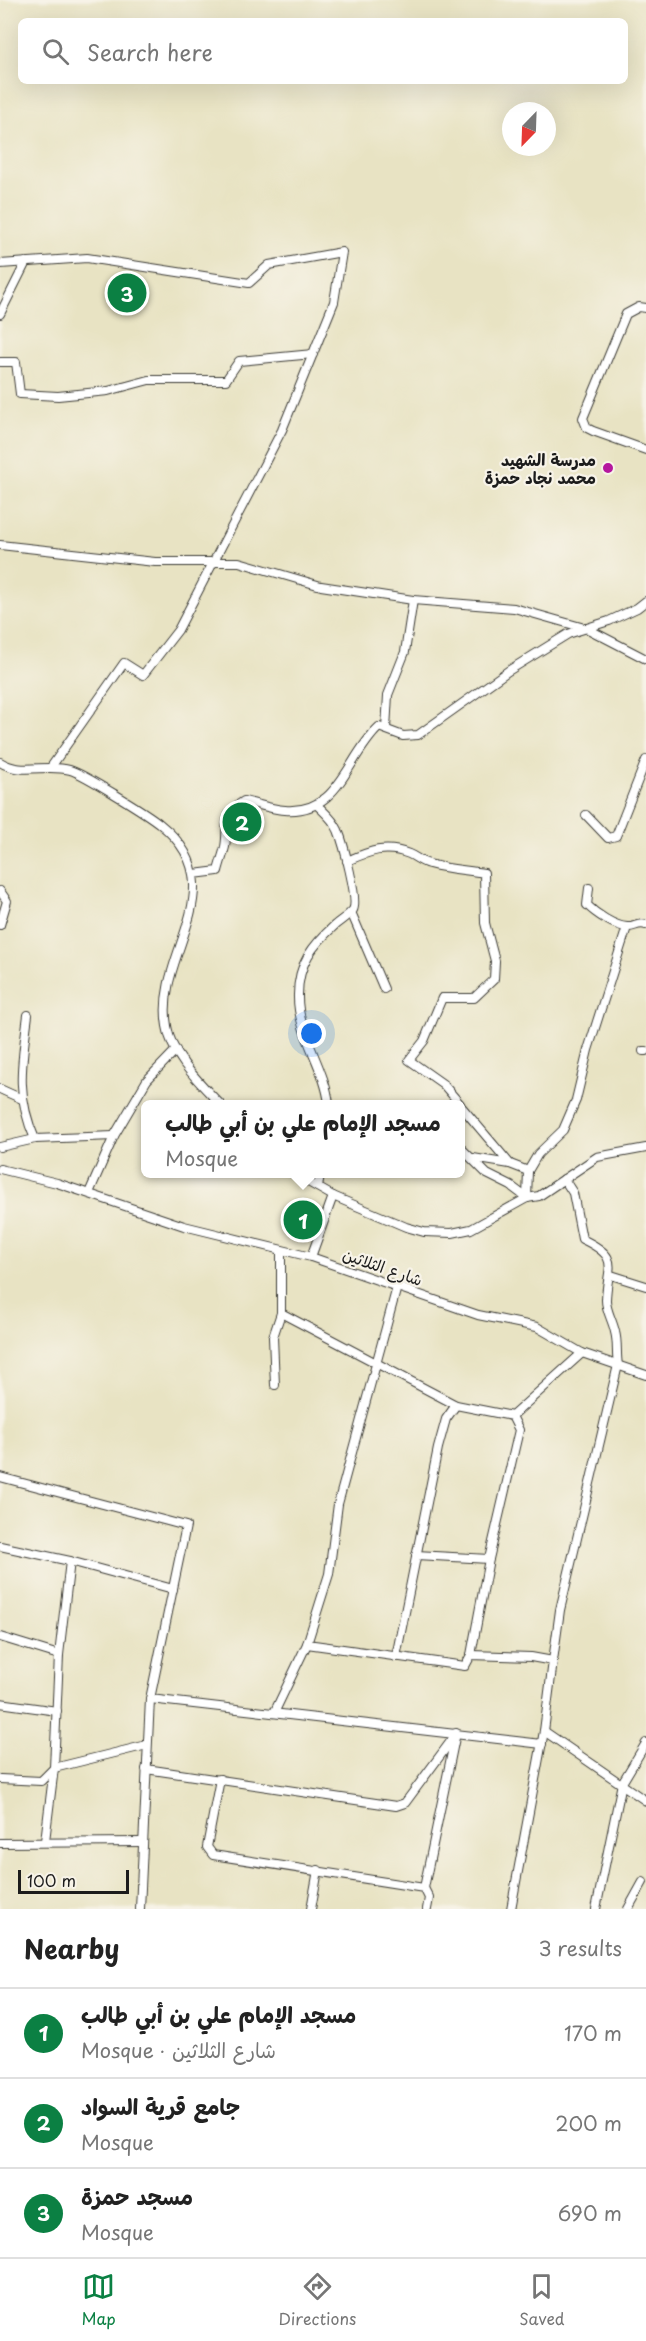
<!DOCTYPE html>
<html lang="en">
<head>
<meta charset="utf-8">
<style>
  :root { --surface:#fff; --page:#f6f6f6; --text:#222; --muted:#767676; --line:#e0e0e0; --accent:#0b8043 }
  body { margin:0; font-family:"Playpen Sans","Playpen Sans Arabic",sans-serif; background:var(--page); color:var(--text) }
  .compass { position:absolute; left:502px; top:102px; width:54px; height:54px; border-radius:50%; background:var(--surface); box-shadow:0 6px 24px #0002; rotate:203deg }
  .scale { position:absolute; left:18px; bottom:15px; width:111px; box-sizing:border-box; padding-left:6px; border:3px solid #1c1c1c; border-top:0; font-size:16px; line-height:21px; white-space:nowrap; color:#1c1c1c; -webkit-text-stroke:4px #f7f3e8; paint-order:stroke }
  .you { position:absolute; left:312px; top:1034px; width:21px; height:21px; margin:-15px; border:4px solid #fff; border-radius:50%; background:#1a73e8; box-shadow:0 0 0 9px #1a73e833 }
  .badge { display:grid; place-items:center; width:39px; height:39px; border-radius:50%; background:var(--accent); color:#fff; font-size:20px; font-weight:700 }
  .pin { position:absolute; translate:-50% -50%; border:3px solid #fff; box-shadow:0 2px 6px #0006 }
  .popup { position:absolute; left:141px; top:1100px; width:324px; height:78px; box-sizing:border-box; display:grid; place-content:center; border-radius:9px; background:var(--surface); filter:drop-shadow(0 2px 4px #0005); font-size:20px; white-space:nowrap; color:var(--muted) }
  .popup b { font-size:22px; color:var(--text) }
  .popup::after { content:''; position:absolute; left:50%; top:100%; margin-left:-12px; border:12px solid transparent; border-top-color:var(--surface) }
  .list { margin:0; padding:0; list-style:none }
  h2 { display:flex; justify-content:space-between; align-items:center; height:78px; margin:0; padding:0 24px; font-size:26px }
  h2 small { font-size:20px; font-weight:400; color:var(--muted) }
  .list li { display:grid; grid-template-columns:39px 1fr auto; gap:18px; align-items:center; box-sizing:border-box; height:90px; padding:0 24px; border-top:2px solid var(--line) }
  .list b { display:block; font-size:22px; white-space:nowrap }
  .list p { margin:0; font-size:20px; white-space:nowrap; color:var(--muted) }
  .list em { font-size:20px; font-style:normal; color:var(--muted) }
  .icon { flex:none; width:33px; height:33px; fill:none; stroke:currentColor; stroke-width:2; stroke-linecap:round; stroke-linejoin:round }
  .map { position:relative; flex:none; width:646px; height:1909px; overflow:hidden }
  .search { position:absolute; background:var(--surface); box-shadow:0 6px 24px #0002; left:18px; right:18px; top:18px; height:66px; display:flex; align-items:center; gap:15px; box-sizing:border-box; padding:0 21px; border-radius:9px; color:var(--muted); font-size:22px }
  .sheet { height:348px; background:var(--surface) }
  nav { display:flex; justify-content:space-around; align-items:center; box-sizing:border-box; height:84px; border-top:2px solid var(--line); background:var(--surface); font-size:16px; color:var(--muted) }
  nav a { display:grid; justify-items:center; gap:3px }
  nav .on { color:var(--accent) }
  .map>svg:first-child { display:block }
</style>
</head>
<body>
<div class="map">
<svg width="646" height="1909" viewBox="0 0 646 1909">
  <rect width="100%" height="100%" fill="#f7f3e8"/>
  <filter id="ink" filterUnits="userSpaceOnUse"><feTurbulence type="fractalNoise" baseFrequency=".0167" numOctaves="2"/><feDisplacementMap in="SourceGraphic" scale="12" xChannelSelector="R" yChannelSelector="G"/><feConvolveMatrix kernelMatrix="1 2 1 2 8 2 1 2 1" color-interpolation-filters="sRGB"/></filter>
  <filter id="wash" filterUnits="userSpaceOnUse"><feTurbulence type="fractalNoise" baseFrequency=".008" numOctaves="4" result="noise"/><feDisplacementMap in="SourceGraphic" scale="24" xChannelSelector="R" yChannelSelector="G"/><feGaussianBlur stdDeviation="1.35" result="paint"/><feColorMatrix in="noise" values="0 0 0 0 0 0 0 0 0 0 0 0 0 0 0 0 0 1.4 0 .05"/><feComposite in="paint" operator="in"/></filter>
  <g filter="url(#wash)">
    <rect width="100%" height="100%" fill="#e8e3c3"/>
  </g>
  <g filter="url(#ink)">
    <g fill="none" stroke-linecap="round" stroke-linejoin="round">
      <g stroke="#3b3a35" stroke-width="10">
        <g id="minor">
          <polyline points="0,264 87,258 249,283 269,265 342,252 334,302 282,430 178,630 143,675 124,663 51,767"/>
          <polyline points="646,308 639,307 626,314 583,418 587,428 593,431 646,450"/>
          <polyline points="0,314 26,262"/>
          <polyline points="0,362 16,362 20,394 58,396 108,391 149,380 226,380 239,361 313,354"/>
          <polyline points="0,545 155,562 239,562 321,586 413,600 514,608 588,629 646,659"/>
          <polyline points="386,729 388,695 405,652 413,600"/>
          <path d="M0 762C23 776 44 763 70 770 82 773 148 814 160 824 239 887 154 953 167 1026 171 1056 201 1084 220 1104"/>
          <path d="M317 805C325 813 333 819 338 830 343 842 359 900 353 910 349 915 341 920 335 925 313 945 298 963 298 995 297 1033 325 1067 329 1104"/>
          <polyline points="586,815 608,838 616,836 646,760"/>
          <path d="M347 861C368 852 385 844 409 854 416 857 421 862 429 864 447 869 466 870 484 873L485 923 495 961 494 979 474 998H442L424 1041 409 1060 443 1084 460 1104"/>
          <path d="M194 874 218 871C220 863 223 855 225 847 229 825 220 815 244 801 257 804 271 809 285 810 340 814 346 758 379 727L403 736 418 735 508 671 568 634 609 621 637 608 646 601"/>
          <path d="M589 888 587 905C596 914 614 926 627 927 634 928 638 922 646 925"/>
          <polyline points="0,891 7,901 0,925"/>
          <polyline points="351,912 384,989"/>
          <path d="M28 1015C22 1062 15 1094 35 1139"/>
          <polyline points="643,1051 646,1051"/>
          <polyline points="0,1089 22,1099"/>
          <polyline points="460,1105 510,1164 473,1158"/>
          <polyline points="0,1147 35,1139 114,1136"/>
          <polyline points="460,1147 487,1174 511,1186 527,1198"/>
          <polyline points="510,1164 528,1171 527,1198"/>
          <polyline points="0,1169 57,1183 184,1226 311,1257 478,1315 537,1327 582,1353 646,1375"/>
          <polyline points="528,1171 538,1154 563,1130 576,1100 588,1050 627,927"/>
          <polyline points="294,1174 333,1196 406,1227 424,1232 452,1233 471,1229 527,1198 539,1196 597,1157 646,1148"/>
          <polyline points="318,1187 320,1174"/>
          <polyline points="89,1193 114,1136 147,1080 176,1050"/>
          <polyline points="311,1257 333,1196"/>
          <polyline points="611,1275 646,1286"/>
          <polyline points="281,1313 456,1405 512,1416 582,1353"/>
          <polyline points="275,1385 273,1337 281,1313 281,1250"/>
          <polyline points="0,1477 186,1526 150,1699 140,1909"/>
          <polyline points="0,1546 70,1561 173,1589"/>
          <polyline points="416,1555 489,1559"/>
          <polyline points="0,1637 59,1655"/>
          <polyline points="307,1644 465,1666 471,1655 531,1657 553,1661 544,1731 511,1909"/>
          <polyline points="471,1655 489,1559 519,1430 512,1416"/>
          <polyline points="396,1657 438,1448 446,1419 456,1405"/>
          <path d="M553 1661 560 1610 618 1365C616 1354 618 1342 615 1332 613 1321 606 1311 606 1300 607 1265 622 1258 582 1239L573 1193 564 1179"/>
          <polyline points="150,1699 542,1744"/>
          <polyline points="0,1703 57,1711"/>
          <polyline points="275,1711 307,1644 329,1574 338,1504 397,1287"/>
          <polyline points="544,1731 646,1801"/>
          <polyline points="146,1769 396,1806 405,1803 454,1737"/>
          <polyline points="0,1779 41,1781 54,1768 147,1745"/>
          <polyline points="220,1779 207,1847 213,1855 424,1888 456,1733"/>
          <polyline points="45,1841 54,1768 59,1655 70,1561"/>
          <polyline points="0,1843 143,1842"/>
          <polyline points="424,1888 429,1898 427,1909"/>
          <polyline points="311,1909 318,1870"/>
          <polyline points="596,1909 622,1783 646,1743"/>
          <polyline points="628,1909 643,1882"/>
        </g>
      </g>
      <use href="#minor" stroke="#fff" stroke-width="8"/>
    </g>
  </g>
  <circle fill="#b5179e" stroke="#f7f3e8" stroke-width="2" cx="608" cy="468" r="6"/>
  <g text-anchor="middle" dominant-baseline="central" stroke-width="4.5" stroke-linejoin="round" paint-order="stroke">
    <g font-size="16" font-weight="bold" fill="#1c1c1c" stroke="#f7f3e8" text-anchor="end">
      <text x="596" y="459">مدرسة الشهيد<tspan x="596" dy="18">محمد نجاد حمزة</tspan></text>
    </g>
    <g font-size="16" fill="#1c1c1c" stroke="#f7f3e8">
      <text transform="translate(383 1266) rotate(19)">شارع الثلاثين</text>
    </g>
  </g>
</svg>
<svg class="compass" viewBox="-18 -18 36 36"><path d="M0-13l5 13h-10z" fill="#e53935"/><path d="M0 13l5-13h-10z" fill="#767676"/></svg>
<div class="scale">100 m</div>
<div class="you"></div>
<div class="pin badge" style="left:303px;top:1220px">1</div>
<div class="popup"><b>مسجد الإمام علي بن أبي طالب</b>Mosque</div>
<div class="pin badge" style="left:242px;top:822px">2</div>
<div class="pin badge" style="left:127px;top:293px">3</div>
<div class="search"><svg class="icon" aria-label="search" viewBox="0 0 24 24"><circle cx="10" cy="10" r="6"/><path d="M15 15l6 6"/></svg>Search here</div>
</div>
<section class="sheet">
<h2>Nearby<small>3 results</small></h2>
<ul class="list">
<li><span class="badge">1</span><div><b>مسجد الإمام علي بن أبي طالب</b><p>Mosque · شارع الثلاثين</p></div><em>170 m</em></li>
<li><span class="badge">2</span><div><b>جامع قرية السواد</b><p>Mosque</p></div><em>200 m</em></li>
<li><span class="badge">3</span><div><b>مسجد حمزة</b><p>Mosque</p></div><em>690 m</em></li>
</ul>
</section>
<nav>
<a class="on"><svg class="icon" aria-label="map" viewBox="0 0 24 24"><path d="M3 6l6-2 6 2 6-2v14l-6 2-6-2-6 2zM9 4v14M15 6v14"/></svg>Map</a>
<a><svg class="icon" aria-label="directions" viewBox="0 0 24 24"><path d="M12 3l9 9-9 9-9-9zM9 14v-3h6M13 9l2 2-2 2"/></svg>Directions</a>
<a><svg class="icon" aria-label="saved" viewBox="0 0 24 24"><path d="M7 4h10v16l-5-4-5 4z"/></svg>Saved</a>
</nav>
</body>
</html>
